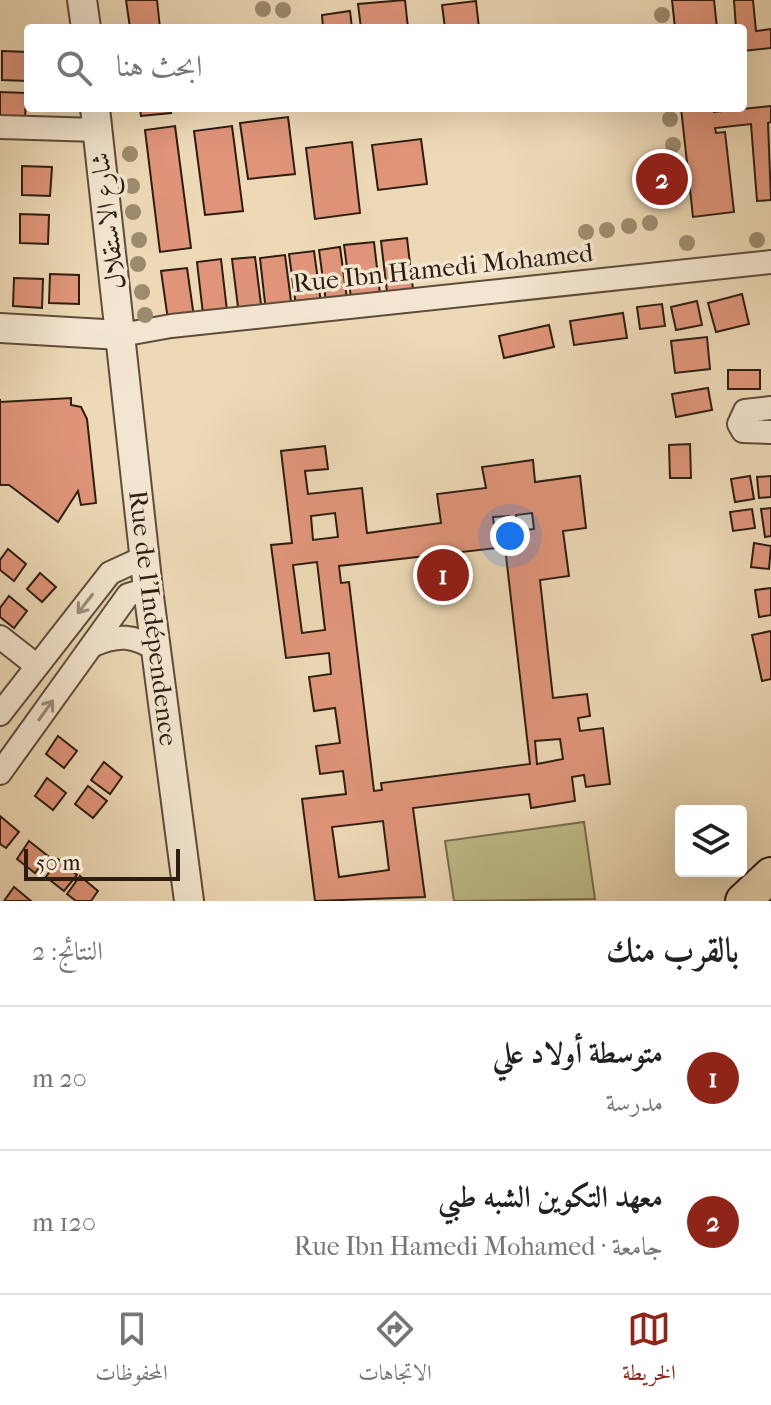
<!DOCTYPE html>
<html lang="ar">
<head>
<meta charset="utf-8">
<style>
  :root { --surface:#fff; --page:#f2f2f2; --text:#222; --muted:#767676; --line:#e0e0e0; --accent:#8f2418 }
  body { margin:0; font-family:"IM FELL French Canon",Amiri,serif; background:var(--page); color:var(--text); direction:rtl }
  .controls { position:absolute; right:24px; bottom:24px; display:grid; overflow:hidden; border-radius:8px; box-shadow:0 8px 32px #0002 }
  .controls button { width:72px; height:72px; display:grid; place-items:center; padding:0; border:0; border-bottom:2px solid var(--line); background:var(--surface); color:var(--text); font:40px sans-serif }
  .scale { position:absolute; left:24px; bottom:20px; width:156px; box-sizing:border-box; padding-left:8px; border:4px solid #2d1d11; border-top:0; font-size:22px; line-height:28px; white-space:nowrap; color:#2d1d11; -webkit-text-stroke:6px #f3e6d0; paint-order:stroke }
  .you { position:absolute; left:510px; top:536px; width:28px; height:28px; margin:-20px; border:6px solid #fff; border-radius:50%; background:#1a73e8; box-shadow:0 0 0 12px #1a73e833 }
  .badge { display:grid; place-items:center; width:52px; height:52px; border-radius:50%; background:var(--accent); color:#fff; font-size:26px; font-weight:700 }
  .pin { position:absolute; translate:-50% -50%; border:4px solid #fff; box-shadow:0 2px 8px #0006 }
  .list { margin:0; padding:0; list-style:none }
  h2 { display:flex; justify-content:space-between; align-items:center; height:104px; margin:0; padding:0 32px; font-size:34px }
  h2 small { font-size:26px; font-weight:400; color:var(--muted) }
  .list li { display:grid; grid-template-columns:52px 1fr auto; gap:24px; align-items:center; box-sizing:border-box; height:144px; padding:0 32px; border-top:2px solid var(--line) }
  .list b { display:block; font-size:30px; white-space:nowrap }
  .list p { margin:0; font-size:26px; white-space:nowrap; color:var(--muted) }
  .list em { font-size:26px; font-style:normal; color:var(--muted) }
  .icon { flex:none; width:44px; height:44px; fill:none; stroke:currentColor; stroke-width:2; stroke-linecap:round; stroke-linejoin:round }
  .map { position:relative; flex:none; width:771px; height:901px; overflow:hidden; direction:ltr }
  .search { position:absolute; background:var(--surface); box-shadow:0 8px 32px #0002; left:24px; right:24px; top:24px; height:88px; display:flex; align-items:center; gap:20px; box-sizing:border-box; padding:0 28px; border-radius:8px; color:var(--muted); font-size:30px }
  .sheet { height:392px; background:var(--surface) }
  nav { display:flex; justify-content:space-around; align-items:center; box-sizing:border-box; height:112px; border-top:2px solid var(--line); background:var(--surface); font-size:22px; color:var(--muted) }
  nav a { display:grid; justify-items:center; gap:4px }
  nav .on { color:var(--accent) }
  .map>svg:first-child { display:block }
</style>
</head>
<body>
<div class="map">
<svg width="771" height="901" viewBox="0 0 771 901">
  <rect width="100%" height="100%" fill="#edd9b6"/>
  <filter id="stains"><feTurbulence type="fractalNoise" baseFrequency=".0025" numOctaves="4"/><feColorMatrix values="0 0 0 0 .2 0 0 0 0 .09 0 0 0 0 .02 0 0 0 .5 -.17"/></filter>
  <radialGradient id="worn" r=".72"><stop offset=".6" stop-color="#630" stop-opacity="0"/><stop offset="1" stop-color="#630" stop-opacity=".3"/></radialGradient>
  <polygon fill="#bfbd89" stroke="#766d4d" stroke-width="2" points="584,822 595,899 454,901 445,841"/>
  <g fill="#e0957a" stroke="#2d1d11" stroke-width="2" fill-rule="evenodd">
    <polygon points="126,0 157,0 160,28 130,28"/>
    <polygon points="405,0 408,28 361,28 358,4"/>
    <polygon points="672,0 714,0 717,28 675,28"/>
    <polygon points="734,0 753,0 756,31 771,29 771,48 743,51 743,28 736,28"/>
    <polygon points="476,1 479,28 445,28 442,5"/>
    <polygon points="350,11 352,28 323,28 322,15"/>
    <polygon points="2,51 28,52 28,81 2,80"/>
    <polygon points="0,92 26,93 25,122 0,122"/>
    <polygon points="771,106 771,122 768,123 771,200 757,201 751,124 715,128 716,133 725,132 734,212 693,217 681,108 714,108 714,112"/>
    <polygon points="140,108 170,108 171,113 141,116"/>
    <polygon points="288,117 295,174 248,179 240,123"/>
    <polygon points="175,126 191,248 160,252 145,130"/>
    <polygon points="232,126 243,211 205,215 194,131"/>
    <polygon points="421,139 427,184 378,190 372,145"/>
    <polygon points="352,142 360,213 315,219 306,148"/>
    <polygon points="22,166 52,167 50,196 22,195"/>
    <polygon points="20,214 49,215 48,244 20,243"/>
    <polygon points="407,238 413,289 387,292 381,241"/>
    <polygon points="374,242 380,294 351,298 344,245"/>
    <polygon points="340,247 347,299 326,302 319,250"/>
    <polygon points="314,251 321,303 296,306 289,254"/>
    <polygon points="285,255 292,309 266,312 260,258"/>
    <polygon points="255,257 262,312 239,315 232,259"/>
    <polygon points="221,259 227,311 203,314 197,262"/>
    <polygon points="187,268 194,317 168,320 161,271"/>
    <polygon points="50,274 79,275 79,304 49,303"/>
    <polygon points="14,278 43,279 42,308 13,306"/>
    <polygon points="742,294 749,324 716,332 708,303"/>
    <polygon points="697,301 702,325 676,330 671,307"/>
    <polygon points="662,304 665,326 640,329 637,307"/>
    <polygon points="623,313 627,338 574,345 570,321"/>
    <polygon points="549,325 554,347 504,358 499,336"/>
    <polygon points="707,337 710,369 675,373 671,341"/>
    <rect x="728" y="370" width="32" height="19"/>
    <polygon points="708,388 712,410 676,417 672,394"/>
    <polygon points="71,398 71,405 81,407 87,419 96,503 81,505 78,491 58,522 9,485 0,485 0,399 0,402"/>
    <polygon points="690,444 691,478 670,478 669,445"/>
    <path d="M325 446 328 469 305 471 308 494 362 488 367 533 441 523 437 494 486 488 482 467 533 460 535 482 580 476 586 528 563 531 569 576 540 580 553 698 587 694 590 716 578 718 580 731 603 728 610 784 586 787 584 775 572 777 575 801 531 808 529 794 413 808 425 897 315 901 302 799 346 794 343 771 320 774 316 746 340 743 335 708 314 711 309 677 331 674 329 653 286 658 271 545 292 543 281 451ZM335 513 338 537 313 540 311 516ZM532 513 534 529 518 531 516 515ZM509 516 511 531 495 533 493 517ZM505 547 530 764 381 783 382 790 374 791 349 582 341 583 339 566ZM317 562 325 630 302 633 293 565ZM560 739 563 759 537 764 535 741ZM383 821 389 870 339 877 332 827Z"/>
    <polygon points="750,476 754,499 735,502 731,479"/>
    <polygon points="771,476 771,497 759,498 757,477"/>
    <polygon points="771,508 771,536 765,537 761,509"/>
    <polygon points="752,509 755,528 733,531 730,512"/>
    <polygon points="754,543 771,546 769,569 751,567"/>
    <polygon points="8,549 26,564 14,581 0,570 0,560"/>
    <polygon points="40,573 56,587 42,602 27,589"/>
    <polygon points="771,588 771,615 759,617 755,590"/>
    <polygon points="9,596 27,611 14,628 0,617 0,608"/>
    <polygon points="771,631 771,679 762,681 752,635"/>
    <polygon points="58,736 77,751 64,768 46,754"/>
    <polygon points="104,762 122,777 110,794 91,780"/>
    <polygon points="47,778 66,793 53,810 35,796"/>
    <polygon points="88,786 107,801 93,818 75,804"/>
    <polygon points="0,816 19,832 6,848 0,844"/>
    <polygon points="29,841 48,856 35,873 17,859"/>
    <polygon points="58,859 77,875 64,891 46,877"/>
    <polygon points="80,876 98,891 91,901 76,901 67,894"/>
    <polygon points="14,887 31,901 4,901"/>
  </g>
  <g fill="none" stroke-linecap="round" stroke-linejoin="round">
    <g stroke="#5d4c3a" stroke-width="26">
      <g id="minor">
        <polyline points="0,127 97,130"/>
        <polyline points="121,335 171,326 771,262"/>
        <polyline points="771,408 745,411 739,424 743,431 771,432"/>
        <polyline points="0,637 37,666"/>
        <path d="M93 645C119 634 133 635 157 650"/>
        <polyline points="0,714 110,573 145,557"/>
        <polyline points="0,773 128,595 148,589"/>
      </g>
    </g>
    <g stroke="#5d4c3a" stroke-width="32">
      <g id="tertiary">
        <polyline points="82,0 86,28"/>
        <polyline points="95,108 148,589 189,901"/>
        <polyline points="0,328 121,335"/>
      </g>
    </g>
    <g stroke="#2d1d11" stroke-width="38">
      <polyline id="primary" points="743,901 771,875"/>
    </g>
    <use href="#minor" stroke="#f3e6d0" stroke-width="22"/>
    <use href="#tertiary" stroke="#f3e6d0" stroke-width="28"/>
    <use href="#primary" stroke="#edd9b6" stroke-width="34"/>
  </g>
  <g fill="#9c8c6f">
    <circle cx="263" cy="9" r="8"/>
    <circle cx="283" cy="10" r="8"/>
    <circle cx="662" cy="15" r="8"/>
    <circle cx="670" cy="119" r="8"/>
    <circle cx="673" cy="145" r="8"/>
    <circle cx="130" cy="154" r="8"/>
    <circle cx="673" cy="170" r="8"/>
    <circle cx="132" cy="186" r="8"/>
    <circle cx="678" cy="191" r="8"/>
    <circle cx="133" cy="212" r="8"/>
    <circle cx="650" cy="223" r="8"/>
    <circle cx="629" cy="226" r="8"/>
    <circle cx="607" cy="230" r="8"/>
    <circle cx="586" cy="232" r="8"/>
    <circle cx="139" cy="240" r="8"/>
    <circle cx="757" cy="240" r="8"/>
    <circle cx="687" cy="243" r="8"/>
    <circle cx="138" cy="264" r="8"/>
    <circle cx="142" cy="292" r="8"/>
    <circle cx="145" cy="315" r="8"/>
  </g>
  <defs><path id="oneway-shaft" d="M-6 0H5M1.5-3L5.5 0L1.5 3" fill="none" stroke-width="1.6" stroke-linecap="round" stroke-linejoin="round" transform="scale(2)"/></defs>
  <g stroke="#9a8c7a">
    <use href="#oneway-shaft" transform="translate(85 604) rotate(128)"/>
    <use href="#oneway-shaft" transform="translate(46 710) rotate(-54)"/>
  </g>
  <g text-anchor="middle" dominant-baseline="central" stroke-width="7" stroke-linejoin="round" paint-order="stroke">
    <g font-size="26" fill="#2d1d11" stroke="#f3e6d0">
      <text transform="translate(108 221) rotate(-97)">شارع الاستقلال</text>
      <text transform="translate(443 268) rotate(-6)">Rue Ibn Hamedi Mohamed</text>
      <text transform="translate(153 618) rotate(83)">Rue de l'Indépendence</text>
    </g>
  </g>
  <rect width="100%" height="100%" filter="url(#stains)"/>
  <rect width="100%" height="100%" fill="url(#worn)"/>
</svg>
<div class="controls">
<button><svg class="icon" aria-label="layers" viewBox="0 0 24 24"><path d="M12 4l9 5-9 5-9-5zM3 14l9 5 9-5"/></svg></button>
</div>
<div class="scale">50 m</div>
<div class="you"></div>
<div class="pin badge" style="left:443px;top:575px">1</div>
<div class="pin badge" style="left:662px;top:179px">2</div>
<div class="search"><svg class="icon" aria-label="search" viewBox="0 0 24 24"><circle cx="10" cy="10" r="6"/><path d="M15 15l6 6"/></svg>ابحث هنا</div>
</div>
<section class="sheet">
<h2>بالقرب منك<small>النتائج: 2</small></h2>
<ul class="list">
<li><span class="badge">1</span><div><b>متوسطة أولاد علي</b><p>مدرسة</p></div><em>20 m</em></li>
<li><span class="badge">2</span><div><b>معهد التكوين الشبه طبي</b><p>جامعة · Rue Ibn Hamedi Mohamed</p></div><em>120 m</em></li>
</ul>
</section>
<nav>
<a class="on"><svg class="icon" aria-label="map" viewBox="0 0 24 24"><path d="M3 6l6-2 6 2 6-2v14l-6 2-6-2-6 2zM9 4v14M15 6v14"/></svg>الخريطة</a>
<a><svg class="icon" aria-label="directions" viewBox="0 0 24 24"><path d="M12 3l9 9-9 9-9-9zM9 14v-3h6M13 9l2 2-2 2"/></svg>الاتجاهات</a>
<a><svg class="icon" aria-label="saved" viewBox="0 0 24 24"><path d="M7 4h10v16l-5-4-5 4z"/></svg>المحفوظات</a>
</nav>
</body>
</html>
